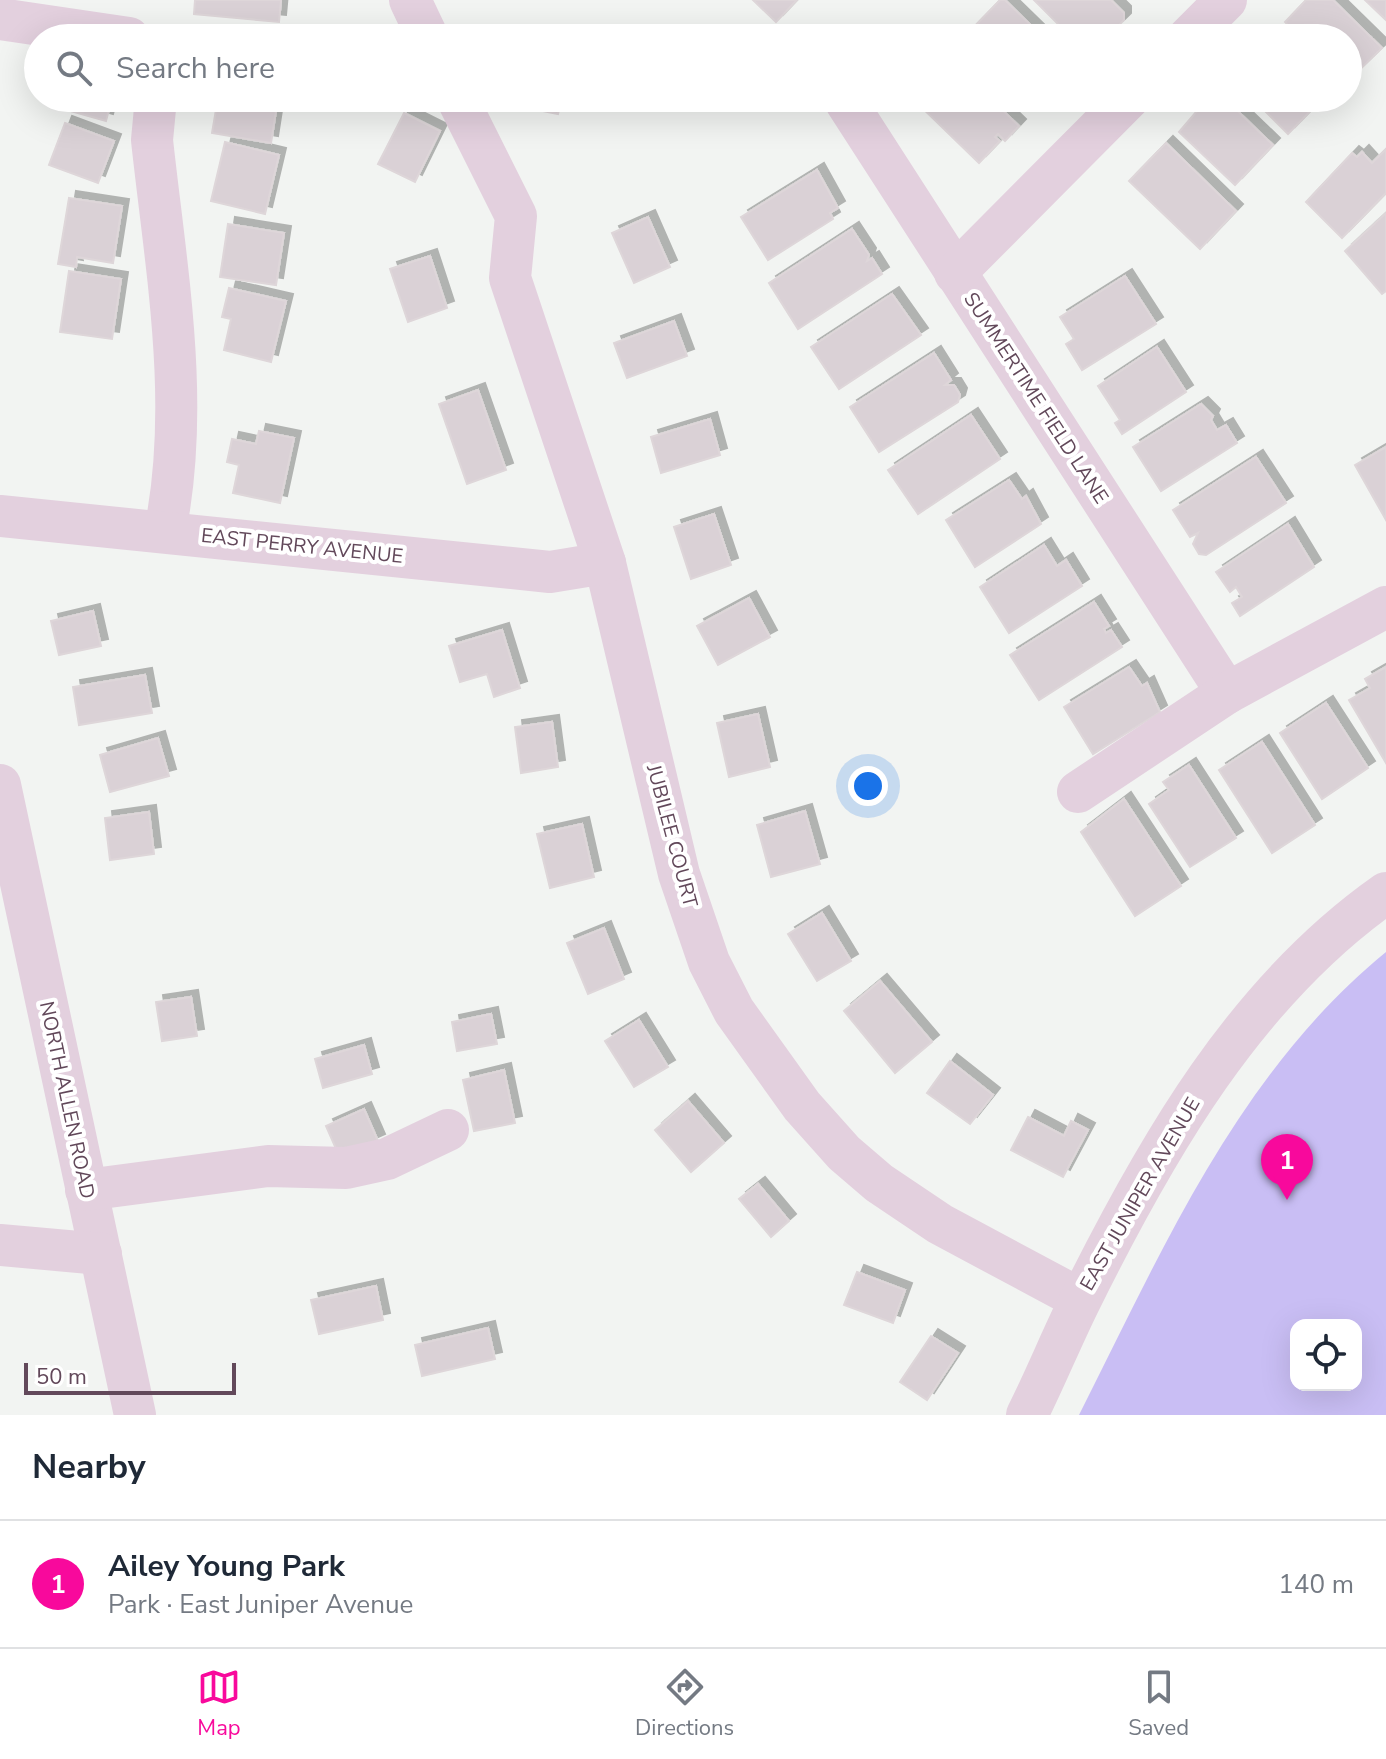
<!DOCTYPE html>
<html lang="en">
<head>
<meta charset="utf-8">
<style>
  :root { --surface:#fff; --page:#f6f6f7; --text:#1f2937; --muted:#747a83; --line:#e0e1e3; --accent:#f8099c }
  body { margin:0; font-family:"Nunito Sans",sans-serif; background:var(--page); color:var(--text) }
  .controls { position:absolute; right:24px; bottom:24px; display:grid; overflow:hidden; border-radius:16px; box-shadow:0 8px 32px #0002 }
  .controls button { width:72px; height:72px; display:grid; place-items:center; padding:0; border:0; border-bottom:2px solid var(--line); background:var(--surface); color:var(--text); font:40px sans-serif }
  .scale { position:absolute; left:24px; bottom:20px; width:212px; box-sizing:border-box; padding-left:8px; border:4px solid #62485a; border-top:0; font-size:22px; line-height:28px; white-space:nowrap; color:#62485a; -webkit-text-stroke:6px #fff; paint-order:stroke }
  .you { position:absolute; left:868px; top:786px; width:28px; height:28px; margin:-20px; border:6px solid #fff; border-radius:50%; background:#1a73e8; box-shadow:0 0 0 12px #1a73e833 }
  .badge { display:grid; place-items:center; width:52px; height:52px; border-radius:50%; background:var(--accent); color:#fff; font-size:26px; font-weight:700 }
  .pin { position:absolute; translate:-50% -66px; filter:drop-shadow(0 2px 4px #0008) }
  .pin::after { content:''; position:absolute; top:42px; width:28px; height:24px; background:inherit; clip-path:polygon(0 0,100% 0,50% 100%) }
  .list { margin:0; padding:0; list-style:none }
  h2 { display:flex; justify-content:space-between; align-items:center; height:104px; margin:0; padding:0 32px; font-size:34px }
  h2 small { font-size:26px; font-weight:400; color:var(--muted) }
  .list li { display:grid; grid-template-columns:52px 1fr auto; gap:24px; align-items:center; box-sizing:border-box; height:128px; padding:0 32px; border-top:2px solid var(--line) }
  .list b { display:block; font-size:30px; white-space:nowrap }
  .list p { margin:0; font-size:26px; white-space:nowrap; color:var(--muted) }
  .list em { font-size:26px; font-style:normal; color:var(--muted) }
  .icon { flex:none; width:44px; height:44px; fill:none; stroke:currentColor; stroke-width:2; stroke-linecap:round; stroke-linejoin:round }
  .map { position:relative; flex:none; width:1386px; height:1415px; overflow:hidden }
  .search { position:absolute; background:var(--surface); box-shadow:0 8px 32px #0002; left:24px; right:24px; top:24px; height:88px; display:flex; align-items:center; gap:20px; box-sizing:border-box; padding:0 28px; border-radius:44px; color:var(--muted); font-size:30px }
  .sheet { height:232px; background:var(--surface) }
  nav { display:flex; justify-content:space-around; align-items:center; box-sizing:border-box; height:112px; border-top:2px solid var(--line); background:var(--surface); font-size:22px; color:var(--muted) }
  nav a { display:grid; justify-items:center; gap:4px }
  nav .on { color:var(--accent) }
  .map>svg:first-child { display:block }
</style>
</head>
<body>
<div class="map">
<svg width="1386" height="1415" viewBox="0 0 1386 1415">
  <defs>
    <filter id="shadow"><feDropShadow dx="7" dy="-7" stdDeviation="0" flood-color="#0004"/></filter>
  </defs>
  <rect width="100%" height="100%" fill="#f2f4f2"/>
  <path fill="#c9bef4" fill-rule="evenodd" d="M1386 952V1415H1079C1163 1249 1238 1073 1386 952ZM1296 1325H1356V1385H1296Z"/>
  <g fill="#dad1d6" stroke="#ded6d9" stroke-width="2" filter="url(#shadow)">
    <polygon points="195,0 281,0 279,22 194,14"/>
    <polygon points="753,0 797,0 776,22"/>
    <polygon points="1000,0 1005,0 1044,38 968,38 966,35"/>
    <polygon points="1034,0 1111,0 1124,13 1124,20 1116,28 1108,26 1109,32 1103,38 1072,38"/>
    <polygon points="1306,0 1333,0 1382,48 1348,81 1348,38 1301,38 1285,22"/>
    <polygon points="1365,0 1386,0 1386,20"/>
    <polygon points="62,98 112,98 106,121 60,108"/>
    <polygon points="218,98 278,98 271,143 212,133"/>
    <polygon points="509,98 562,98 558,114 508,104"/>
    <polygon points="919,98 990,98 1019,126 1005,141 998,134 995,137 1000,141 979,163 916,102"/>
    <polygon points="1208,98 1224,98 1273,145 1235,185 1179,132"/>
    <polygon points="1252,98 1323,98 1288,134"/>
    <polygon points="404,113 440,131 415,182 378,164"/>
    <polygon points="65,123 114,141 98,183 49,165"/>
    <polygon points="225,142 279,155 265,214 211,201"/>
    <polygon points="1166,143 1236,211 1200,249 1129,181"/>
    <polygon points="1386,149 1386,193 1342,238 1306,202 1352,153 1357,157 1362,152 1372,163"/>
    <polygon points="817,170 838,208 830,213 833,219 768,260 741,217"/>
    <polygon points="69,198 122,206 113,263 77,257 76,267 58,264"/>
    <polygon points="1386,213 1386,291 1382,294 1345,251"/>
    <polygon points="648,217 670,267 634,283 612,233"/>
    <polygon points="228,224 284,233 276,285 220,277"/>
    <polygon points="852,229 869,255 867,261 872,258 882,274 798,329 769,283"/>
    <polygon points="430,256 447,308 408,322 390,269"/>
    <polygon points="69,271 121,279 112,339 60,332"/>
    <polygon points="1125,276 1156,324 1082,370 1066,344 1074,339 1060,317"/>
    <polygon points="229,288 286,301 271,362 224,350 231,319 222,317"/>
    <polygon points="892,294 921,335 839,389 811,347"/>
    <polygon points="674,321 687,356 627,378 614,343"/>
    <polygon points="1157,347 1186,392 1122,434 1115,423 1120,420 1098,386"/>
    <polygon points="934,353 951,380 945,385 954,385 960,395 958,402 879,452 850,407"/>
    <polygon points="478,390 506,470 467,484 439,404"/>
    <polygon points="1201,404 1213,416 1211,420 1217,430 1226,425 1237,443 1161,491 1133,447"/>
    <polygon points="971,415 1000,459 918,514 888,470"/>
    <polygon points="710,419 720,455 661,473 651,437"/>
    <polygon points="259,431 294,438 280,503 233,493 239,465 227,462 232,439 256,444"/>
    <polygon points="1386,447 1386,520 1355,465"/>
    <polygon points="1256,457 1286,503 1206,555 1199,554 1193,544 1198,533 1190,537 1173,510"/>
    <polygon points="1009,480 1022,499 1026,496 1041,524 975,567 946,520"/>
    <polygon points="714,514 731,565 691,579 674,527"/>
    <polygon points="1288,524 1314,567 1240,616 1232,603 1242,597 1236,587 1230,592 1216,572"/>
    <polygon points="1044,545 1057,566 1066,560 1082,586 1009,633 980,587"/>
    <polygon points="749,598 770,637 718,665 697,626"/>
    <polygon points="1094,602 1109,626 1104,629 1106,633 1111,630 1122,647 1039,700 1010,655"/>
    <polygon points="93,611 101,646 59,655 51,621"/>
    <polygon points="502,630 520,688 494,697 487,674 460,682 449,646"/>
    <polygon points="1129,667 1142,686 1147,683 1160,712 1093,754 1064,707"/>
    <polygon points="1386,667 1386,763 1349,700 1370,688 1365,679"/>
    <polygon points="145,675 152,713 79,725 73,687"/>
    <polygon points="1326,703 1368,768 1322,799 1280,733"/>
    <polygon points="758,714 770,767 729,777 717,723"/>
    <polygon points="552,722 558,767 521,773 515,727"/>
    <polygon points="158,738 169,776 110,792 100,755"/>
    <polygon points="1262,742 1315,825 1272,853 1219,770"/>
    <polygon points="1189,765 1236,838 1190,867 1149,804 1169,790 1163,782"/>
    <polygon points="1124,799 1181,886 1135,916 1081,832"/>
    <polygon points="805,811 820,864 771,877 757,825"/>
    <polygon points="149,812 154,854 110,860 105,818"/>
    <polygon points="582,824 594,877 550,888 537,834"/>
    <polygon points="822,913 851,961 817,981 788,934"/>
    <polygon points="604,928 624,979 588,994 567,943"/>
    <polygon points="880,981 932,1042 895,1073 844,1011"/>
    <polygon points="191,997 197,1036 162,1041 156,1002"/>
    <polygon points="491,1014 497,1044 457,1051 452,1022"/>
    <polygon points="639,1020 668,1067 634,1087 605,1041"/>
    <polygon points="364,1045 372,1074 323,1088 315,1059"/>
    <polygon points="950,1061 993,1095 970,1124 927,1093"/>
    <polygon points="504,1070 515,1123 474,1131 463,1080"/>
    <polygon points="688,1101 724,1143 691,1172 655,1130"/>
    <polygon points="364,1109 378,1141 340,1158 326,1126"/>
    <polygon points="1028,1117 1064,1136 1071,1121 1088,1130 1063,1177 1011,1150"/>
    <polygon points="758,1184 789,1221 771,1237 739,1199"/>
    <polygon points="857,1272 905,1290 893,1323 844,1305"/>
    <polygon points="376,1286 383,1320 319,1334 311,1300"/>
    <polygon points="488,1328 495,1359 422,1376 415,1345"/>
    <polygon points="931,1336 958,1353 927,1400 900,1382"/>
  </g>
  <g fill="none" stroke-linecap="round" stroke-linejoin="round">
    <g stroke="#e3d0de" stroke-width="42">
      <polyline points="410,0 428,38"/>
      <polyline points="0,19 129,38"/>
      <polyline points="1188,38 1226,0"/>
      <path d="M156 98 152 140C166 269 191 403 165 531"/>
      <polyline points="457,98 516,216 510,278 605,563 679,874 709,962 734,1011 802,1106 844,1153 879,1183 940,1224 1080,1299"/>
      <polyline points="846,102 1227,693"/>
      <polyline points="955,273 1129,98"/>
      <polyline points="0,516 550,572 605,563"/>
      <polyline points="0,785 135,1415"/>
      <polyline points="1078,792 1227,693 1386,607"/>
      <polyline points="86,1190 268,1166 346,1168 387,1159 448,1130"/>
      <polyline points="0,1245 101,1254"/>
      <path d="M1027 1415C1046 1377 1062 1337 1081 1299 1156 1148 1245 992 1386 893"/>
    </g>
  </g>
  <g text-anchor="middle" dominant-baseline="central" stroke-width="8" stroke-linejoin="round" paint-order="stroke">
    <g font-size="20" fill="#62485a" stroke="#fff">
      <text transform="translate(1036 398) rotate(57)">SUMMERTIME FIELD LANE</text>
      <text transform="translate(302 546) rotate(6)">EAST PERRY AVENUE</text>
      <text transform="translate(672 836) rotate(75)">JUBILEE COURT</text>
      <text transform="translate(67 1100) rotate(78)">NORTH ALLEN ROAD</text>
      <text transform="translate(1140 1194) rotate(-60)">EAST JUNIPER AVENUE</text>
    </g>
  </g>
</svg>
<div class="controls">
<button><svg class="icon" aria-label="locate" viewBox="0 0 24 24"><circle cx="12" cy="12" r="6"/><path d="M12 2v4M12 18v4M2 12h4M18 12h4"/></svg></button>
</div>
<div class="scale">50 m</div>
<div class="you"></div>
<div class="pin badge" style="left:1287px;top:1200px">1</div>
<div class="search"><svg class="icon" aria-label="search" viewBox="0 0 24 24"><circle cx="10" cy="10" r="6"/><path d="M15 15l6 6"/></svg>Search here</div>
</div>
<section class="sheet">
<h2>Nearby<small></small></h2>
<ul class="list">
<li><span class="badge">1</span><div><b>Ailey Young Park</b><p>Park · East Juniper Avenue</p></div><em>140 m</em></li>
</ul>
</section>
<nav>
<a class="on"><svg class="icon" aria-label="map" viewBox="0 0 24 24"><path d="M3 6l6-2 6 2 6-2v14l-6 2-6-2-6 2zM9 4v14M15 6v14"/></svg>Map</a>
<a><svg class="icon" aria-label="directions" viewBox="0 0 24 24"><path d="M12 3l9 9-9 9-9-9zM9 14v-3h6M13 9l2 2-2 2"/></svg>Directions</a>
<a><svg class="icon" aria-label="saved" viewBox="0 0 24 24"><path d="M7 4h10v16l-5-4-5 4z"/></svg>Saved</a>
</nav>
</body>
</html>
